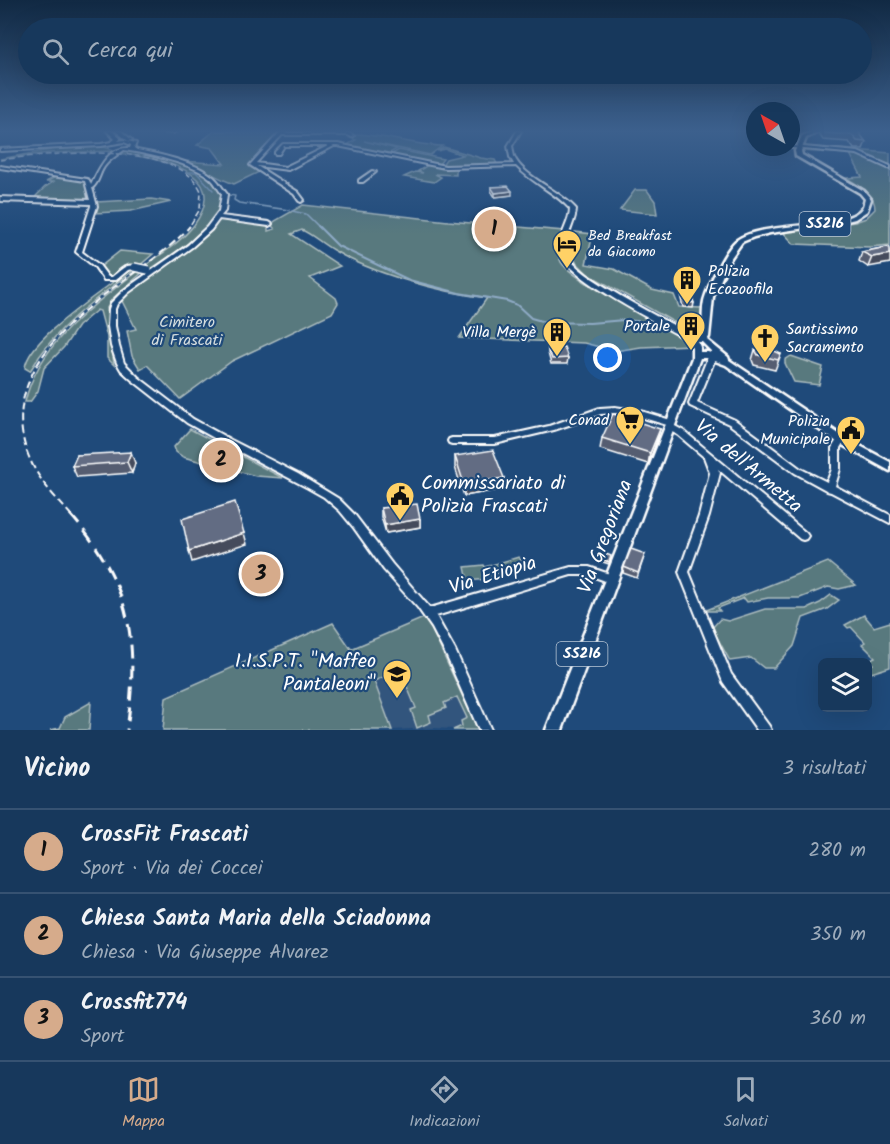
<!DOCTYPE html>
<html lang="it">
<head>
<meta charset="utf-8">
<style>
  :root { --surface:#17385c; --page:#244365; --text:#f1f3f6; --muted:#9eacbb; --line:#365272; --accent:#d6ab8b }
  body { margin:0; font-family:Kalam,sans-serif; background:var(--page); color:var(--text) }
  .controls { position:absolute; right:18px; bottom:18px; display:grid; overflow:hidden; border-radius:9px; box-shadow:0 6px 24px #0002 }
  .controls button { width:54px; height:54px; display:grid; place-items:center; padding:0; border:0; border-bottom:2px solid var(--line); background:var(--surface); color:var(--text); font:30px sans-serif }
  .compass { position:absolute; left:746px; top:102px; width:54px; height:54px; border-radius:50%; background:var(--surface); box-shadow:0 6px 24px #0002; rotate:320deg }
  .you { position:absolute; left:608px; top:358px; width:21px; height:21px; margin:-15px; border:4px solid #fff; border-radius:50%; background:#1a73e8; box-shadow:0 0 0 9px #1a73e833 }
  .badge { display:grid; place-items:center; width:39px; height:39px; border-radius:50%; background:var(--accent); color:#111; font-size:20px; font-weight:700 }
  .pin { position:absolute; translate:-50% -50%; border:3px solid #fff; box-shadow:0 2px 6px #0006 }
  .list { margin:0; padding:0; list-style:none }
  h2 { display:flex; justify-content:space-between; align-items:center; height:78px; margin:0; padding:0 24px; font-size:26px }
  h2 small { font-size:20px; font-weight:400; color:var(--muted) }
  .list li { display:grid; grid-template-columns:39px 1fr auto; gap:18px; align-items:center; box-sizing:border-box; height:84px; padding:0 24px; border-top:2px solid var(--line) }
  .list b { display:block; font-size:22px; white-space:nowrap }
  .list p { margin:0; font-size:20px; white-space:nowrap; color:var(--muted) }
  .list em { font-size:20px; font-style:normal; color:var(--muted) }
  .icon { flex:none; width:33px; height:33px; fill:none; stroke:currentColor; stroke-width:2; stroke-linecap:round; stroke-linejoin:round }
  .map { position:relative; flex:none; width:890px; height:730px; overflow:hidden }
  .search { position:absolute; background:var(--surface); box-shadow:0 6px 24px #0002; left:18px; right:18px; top:18px; height:66px; display:flex; align-items:center; gap:15px; box-sizing:border-box; padding:0 21px; border-radius:33px; color:var(--muted); font-size:22px }
  .sheet { height:330px; background:var(--surface) }
  nav { display:flex; justify-content:space-around; align-items:center; box-sizing:border-box; height:84px; border-top:2px solid var(--line); background:var(--surface); font-size:16px; color:var(--muted) }
  nav a { display:grid; justify-items:center; gap:3px }
  nav .on { color:var(--accent) }
  .map>svg:first-child { display:block }
</style>
</head>
<body>
<div class="map">
<svg width="890" height="730" viewBox="0 0 890 730">
  <rect width="100%" height="100%" fill="#1f4a7a"/>
  <filter id="ink" filterUnits="userSpaceOnUse"><feTurbulence type="fractalNoise" baseFrequency=".0167" numOctaves="2"/><feDisplacementMap in="SourceGraphic" scale="12" xChannelSelector="R" yChannelSelector="G"/><feConvolveMatrix kernelMatrix="1 2 1 2 8 2 1 2 1" color-interpolation-filters="sRGB"/></filter>
  <g filter="url(#ink)">
    <polygon fill="#33547d" points="400,670 416,708 428,716 443,703 457,697 473,730 433,728 392,730 374,681"/>
    <g fill="#59797e" stroke="#acbcbe" stroke-width="1.5">
      <path d="M214 131H281L257 159 251 163 250 167 259 172 234 184C216 178 202 167 183 161L224 164 212 148 197 145Z"/>
      <path d="M359 134C387 136 413 145 442 146L430 155 364 141 397 149 388 154 347 145 356 140 350 138Z"/>
      <path d="M806 146 890 153V245L870 247 794 244 782 231 855 222 866 218 875 209C875 193 859 186 847 178L862 177 850 154 802 151Z"/>
      <polygon points="104,147 117,151 49,153 0,159 61,148"/>
      <polygon points="444,147 481,158 495,160 497,164 442,165 446,159 463,155 445,149 437,151"/>
      <path d="M123 150H130C151 158 173 160 193 168 267 198 181 248 151 269L143 267C160 255 181 242 194 225 234 170 156 158 118 153Z"/>
      <polygon points="399,150 443,159 439,164 390,155"/>
      <polygon points="428,165 456,168 456,175 435,174 441,177 434,182 404,177 415,172 423,173 418,171"/>
      <polygon points="57,176 84,180 88,201 34,198 45,187 53,182 46,182"/>
      <polygon points="635,190 647,190 655,201 657,214 620,210"/>
      <polygon points="151,199 171,202 131,211 95,213 96,202"/>
      <path d="M303 205 448 221 564 231C560 240 555 252 561 262 571 279 661 325 683 338L691 345 641 347 615 351 584 343 459 338 487 298C440 292 373 274 333 250 322 244 313 235 302 230L291 234 340 266 310 278 336 298 338 303 332 313 232 361 180 399 147 365 140 369 132 356 127 331 136 329 121 299 136 285 177 256 183 255 181 254 205 236 221 219 268 225V231L275 229 271 225 275 221Z"/>
      <polygon points="575,232 593,234 586,264 614,269 652,290 674,295 679,307 701,308 704,317 700,323 686,327 679,325 588,274 576,262 570,251"/>
      <polygon points="120,251 153,254 138,267 124,266 111,278 107,277 100,267"/>
      <path d="M137 268C96 298 56 326 30 371L25 368C28 338 103 292 127 271Z"/>
      <path d="M140 269 144 271 112 299 107 308 114 365 107 358V337L100 311 97 310 78 326 64 347 44 368 38 391 30 402H25C39 342 94 305 140 269Z"/>
      <polygon points="791,356 823,367 819,385 794,382 785,363 785,360"/>
      <polygon points="190,429 283,478 256,476 183,457 176,452 174,447"/>
      <polygon points="519,557 523,564 497,573 497,578 468,581 465,567 484,565 485,567"/>
      <polygon points="828,562 856,585 839,589 828,587 800,598 768,598 747,602 744,598 718,608 720,611 704,611"/>
      <polygon points="831,595 839,600 827,609 803,618 794,646 774,668 764,668 751,658 730,661 712,628 720,619 728,621 765,609 807,609 820,603"/>
      <polygon points="864,615 874,627 890,622 890,667 868,674 868,667 873,664 869,660 875,657 862,644 865,642 851,627 848,628 845,625"/>
      <polygon points="426,617 478,730 453,730 462,726 461,721 467,718 457,697 444,703 446,708 429,715 431,722 417,728 411,710 416,708 400,670 374,681 392,730 163,730 166,697 333,623 351,649"/>
      <polygon points="91,702 89,730 50,730 60,728 65,717"/>
    </g>
    <g fill="none" stroke-linecap="round" stroke-linejoin="round">
      <g stroke="#8fabc6" stroke-width="1.5">
        <polyline points="189,172 196,172 213,190"/>
        <polyline points="229,195 235,196 234,200 239,203 289,210"/>
        <polyline points="292,211 306,214 319,227"/>
      </g>
      <polyline stroke="#8fabc6" stroke-width="2" points="318,226 338,246 409,280 459,293 507,301 517,305 531,318 545,322 590,323 624,320 647,322"/>
      <g stroke="#fff" stroke-width="4">
        <g id="minor">
          <path d="M107 131H112L120 138V139L118 141 124 140 136 143 134 148 137 150C159 154 195 162 212 176 218 180 222 188 227 194L225 211 221 216 269 222 272 224 269 226 219 219 211 230 192 247 128 293 117 304 115 309V326L119 346 124 363 138 377 193 419 231 440 298 474 339 499 354 514 392 564 430 608 571 567H589L615 576 616 579 615 582 611 583 589 575H571L436 616 455 650 491 730H479L447 657 432 628 418 608 384 570 354 528 340 511 324 497 308 488 225 444 187 423 132 380 121 370 117 363 111 346 108 326 109 309 111 303 124 290 188 245 207 227 219 211 222 194C218 189 215 182 210 178 195 164 145 153 124 150 117 155 109 160 104 167 99 174 99 183 92 188L97 206 82 252 99 265 108 277H112C120 271 127 262 137 267L136 268 128 270 116 280H104L95 267 76 252 91 206V204L0 201V197L90 200 85 181 0 168V166L87 179 89 180 91 185C99 169 108 146 130 148L131 145 124 142 101 146 0 151V149L101 144 111 142 115 139Z"/>
          <polygon points="116,131 121,131 132,140 128,141"/>
          <polygon points="157,131 175,131 175,132 173,133"/>
          <path d="M281 131H286L285 133H349L354 136 352 137 348 135H282L256 163 285 167 328 146H284L279 154H275V152L283 144H338L445 166 514 164 510 157 508 146 517 131H521L512 146C513 149 513 153 514 156 521 176 560 190 576 209 576 223 562 241 567 254 571 263 582 271 590 277 611 291 632 303 654 315 666 322 680 327 691 336L690 338H684C658 323 572 280 561 254 555 240 570 224 570 209 555 192 532 183 516 166L445 168 338 146H334L288 170 257 166 298 192 304 200 301 202 299 201 294 194 250 165Z"/>
          <polygon points="792,146 858,152 890,166 890,169 857,154 794,148 792,148"/>
          <polygon points="372,171 376,172 363,182 359,182 359,180"/>
          <polygon points="710,352 713,352 717,354 697,403 735,420 801,469 827,482 832,469 832,448 838,438 844,438 845,440 840,448 840,469 835,486 890,515 890,523 831,492 827,491 826,490 795,473 729,424 690,406 689,404"/>
          <polygon points="615,407 641,411 674,421 675,423 673,425 684,431 806,533 808,536 806,539 803,540 800,539 718,469 720,473 709,516 689,572 731,674 769,726 771,730 757,730 723,682 679,572 699,516 710,473 704,457 678,435 666,429 665,427 667,425 640,417 615,413 601,414 554,430 495,444 452,444 449,443 448,441 449,439 452,438 495,438 549,426 600,408"/>
        </g>
      </g>
      <g stroke="#fff" stroke-width="5">
        <path id="major" d="M813 131H821L806 138 801 151 802 155 864 191 871 199 867 211 855 219 835 224 770 233 754 237 742 242 730 259 713 297 709 337 707 340 728 357 729 360 845 438 890 462V471L837 442 726 365 707 358H700L562 730H546L692 358V347L681 331 691 325 702 328C703 319 702 310 704 301 708 286 726 248 737 240 763 221 847 230 862 208 864 205 864 202 865 199L860 193 796 156 795 151 802 136ZM692 331 699 333 700 336 692 335 690 332ZM698 342H702L715 355 708 352H700V347Z"/>
      </g>
      <use href="#minor" fill="#1f4a7a" fill-rule="evenodd"/>
      <use href="#major" fill="#1f4a7a" fill-rule="evenodd"/>
      <path stroke="#fff" stroke-width="1.5" stroke-dasharray="6 3" stroke-linecap="butt" d="M0 160C46 154 178 138 201 191L200 209 189 227"/>
      <path stroke="#fff" stroke-width="2" stroke-dasharray="8 4" stroke-linecap="butt" d="M72 516C56 498 38 480 29 457 0 387 57 330 109 291 136 270 168 252 190 226"/>
      <path stroke="#fff" stroke-width="3" stroke-dasharray="14 7" stroke-linecap="butt" d="M70 514C132 584 139 641 127 730"/>
      <g stroke="#fff" stroke-width="10" stroke-linecap="butt">
        <polyline id="minor-bridge" points="134,267 148,270"/>
      </g>
      <use href="#minor-bridge" stroke="#1f4a7a" stroke-width="7"/>
    </g>
    <g fill="#545d71" stroke="#fff" stroke-width="1.5">
      <polygon points="820,131 858,131 866,142 863,149 854,149 849,142 823,140 819,134"/>
      <polygon points="491,187 512,195 495,197 491,191"/>
      <polygon points="887,247 868,267 859,261 862,252"/>
      <polygon points="682,294 694,303 693,308 683,307 681,299"/>
      <polygon points="548,348 568,358 567,364 551,364 548,353"/>
      <polygon points="755,350 781,354 775,370 754,365 752,360"/>
      <polygon points="660,429 657,440 648,464 600,449 602,438"/>
      <polygon points="77,455 135,463 132,473 77,477 72,466"/>
      <polygon points="455,456 503,489 464,496 455,467"/>
      <polygon points="381,508 420,519 420,527 386,533 381,517"/>
      <polygon points="645,554 637,578 623,573 624,567"/>
      <polygon points="611,559 609,564 603,562 604,560"/>
    </g>
    <g fill="#454c5c" stroke="#fff" stroke-width="1.5">
      <polygon points="512,191 512,195 495,197 495,193"/>
      <polygon points="890,254 890,263 868,267 872,257"/>
      <polygon points="660,429 657,440 648,464 650,453"/>
      <polygon points="131,452 135,463 132,473 127,462"/>
      <polygon points="504,478 503,489 464,496 464,484"/>
      <polygon points="420,519 420,527 386,533 385,525"/>
      <polygon points="244,533 247,544 192,562 189,551"/>
    </g>
    <g fill="#626c83" stroke="#fff" stroke-width="1.5">
      <polygon points="824,131 858,131 866,142 857,141 852,135 826,133"/>
      <polygon points="508,186 512,191 495,193 491,187"/>
      <polygon points="887,247 890,248 890,254 872,257 862,252"/>
      <polygon points="682,294 691,294 694,303 685,302"/>
      <polygon points="564,347 568,358 552,359 548,348"/>
      <polygon points="766,347 781,354 778,360 758,355 755,350"/>
      <polygon points="613,414 660,429 650,453 602,438"/>
      <polygon points="493,450 504,478 464,484 455,456"/>
      <polygon points="131,452 127,462 72,466 77,455"/>
      <polygon points="235,502 244,533 189,551 182,519"/>
      <polygon points="417,504 420,519 385,525 381,508"/>
      <polygon points="631,549 645,554 638,573 624,567"/>
      <polygon points="606,554 611,556 609,562 604,560"/>
    </g>
  </g>
  <linearGradient id="sky" x2="0" y2="1"><stop stop-color="#112943"/><stop offset="0.56" stop-color="#3c608d"/><stop offset="1" stop-color="#3c608d" stop-opacity="0"/></linearGradient>
  <rect width="890" height="234" fill="url(#sky)"/>
  <defs>
    <g id="hotel-pin" transform="scale(1.5)"><path d="M0 17L-7.5 6A9.5 9.5 0 1 1 7.5 6Z" fill="#ffd166" stroke="#1f4a7a"/><path d="M-6-4.5h1.5V1H6V5H4.5V3h-9V5H-6ZM-4 0a1.8 1.8 0 1 1 3.6 0ZM.5 0V-2.5h3Q6-2.5 6 0Z" fill="#111"/></g>
    <g id="building-pin" transform="scale(1.5)"><path d="M0 17L-7.5 6A9.5 9.5 0 1 1 7.5 6Z" fill="#ffd166" stroke="#1f4a7a"/><path d="M-4-6H4V6H1V3H-1V6H-4ZM-2.5-4.3h1.7v1.8h-1.7ZM.8-4.3h1.7v1.8H.8ZM-2.5-1h1.7V.8h-1.7ZM.8-1h1.7V.8H.8Z" fill="#111"/></g>
    <g id="church-pin" transform="scale(1.5)"><path d="M0 17L-7.5 6A9.5 9.5 0 1 1 7.5 6Z" fill="#ffd166" stroke="#1f4a7a"/><path d="M-1.2-6h2.4v3.5h3.3v2.4h-3.3V6h-2.4V-.1h-3.3v-2.4h3.3Z" fill="#111"/></g>
    <g id="supermarket-pin" transform="scale(1.5)"><path d="M0 17L-7.5 6A9.5 9.5 0 1 1 7.5 6Z" fill="#ffd166" stroke="#1f4a7a"/><path d="M-6-5.5h2.5l.6 2H6L4.5 2H-2.5L-4.4-4H-6ZM-1.5 3.2a1.3 1.3 0 1 0 .1 0ZM3 3.2a1.3 1.3 0 1 0 .1 0Z" fill="#111"/></g>
    <g id="civic-pin" transform="scale(1.5)"><path d="M0 17L-7.5 6A9.5 9.5 0 1 1 7.5 6Z" fill="#ffd166" stroke="#1f4a7a"/><path d="M-.6-6.5H3V-4.5H.6V-3L4-1V1h2V6H-6V1h2V-1L-.6-3ZM-1.2 2.5V6h2.4V2.5Z" fill="#111"/></g>
    <g id="school-pin" transform="scale(1.5)"><path d="M0 17L-7.5 6A9.5 9.5 0 1 1 7.5 6Z" fill="#ffd166" stroke="#1f4a7a"/><path d="M0-5L7-2L0 1L-7-2ZM-4 1L0 2.5L4 1V4Q0 6-4 4Z" fill="#111"/></g>
  </defs>
  <g fill-rule="evenodd">
    <use href="#hotel-pin" x="567" y="244"/>
    <use href="#building-pin" x="687" y="280"/>
    <use href="#building-pin" x="691" y="326"/>
    <use href="#building-pin" x="557" y="332"/>
    <use href="#church-pin" x="765" y="338"/>
    <use href="#supermarket-pin" x="630" y="420"/>
    <use href="#civic-pin" x="851" y="430"/>
    <use href="#civic-pin" x="400" y="496"/>
    <use href="#school-pin" x="397" y="674"/>
  </g>
  <g text-anchor="middle" dominant-baseline="central" stroke-width="4.5" stroke-linejoin="round" paint-order="stroke">
    <g font-size="14" fill="#fff" stroke="#1f4a7a" text-anchor="start">
      <text x="588" y="236">Bed Breakfast<tspan x="588" dy="16">da Giacomo</tspan></text>
    </g>
    <g fill="#1f4a7a" stroke="#bcc9d7" stroke-width="1.5">
      <rect x="799.5" y="212" width="51" height="24" rx="4.5"/>
      <rect x="556.5" y="642" width="51" height="24" rx="4.5"/>
    </g>
    <g font-size="15" font-weight="bold" fill="#fff">
      <text x="825" y="224">SS216</text>
      <text x="582" y="654">SS216</text>
    </g>
    <g font-size="16" fill="#fff" stroke="#1f4a7a" text-anchor="end">
      <text x="708" y="271" text-anchor="start">Polizia<tspan x="708" dy="18">Ecozoofila</tspan></text>
      <text x="670" y="326">Portale</text>
      <text x="786" y="329" text-anchor="start">Santissimo<tspan x="786" dy="18">Sacramento</tspan></text>
      <text x="536" y="332">Villa Mergè</text>
      <text x="609" y="420">Conad</text>
      <text x="830" y="421">Polizia<tspan x="830" dy="18">Municipale</tspan></text>
    </g>
    <g font-size="16" fill="#d6dedf" stroke="#1f4a7a">
      <text x="187" y="322">Cimitero<tspan x="187" dy="18">di Frascati</tspan></text>
    </g>
    <g font-size="20" fill="#fff" stroke="#1f4a7a">
      <text transform="translate(748 467) rotate(40)">Via dell'Armetta</text>
      <text transform="translate(606 537) rotate(-69)">Via Gregoriana</text>
      <text transform="translate(493 576) rotate(-17)">Via Etiopia</text>
    </g>
    <g font-size="20" fill="#fff" stroke="#1f4a7a" text-anchor="start">
      <text x="421" y="484">Commissariato di<tspan x="421" dy="23">Polizia Frascati</tspan></text>
      <text x="376" y="662" text-anchor="end">I.I.S.P.T. "Maffeo<tspan x="376" dy="23">Pantaleoni"</tspan></text>
    </g>
  </g>
</svg>
<div class="controls">
<button><svg class="icon" aria-label="layers" viewBox="0 0 24 24"><path d="M12 4l9 5-9 5-9-5zM3 14l9 5 9-5"/></svg></button>
</div>
<svg class="compass" viewBox="-18 -18 36 36"><path d="M0-13l5 13h-10z" fill="#e53935"/><path d="M0 13l5-13h-10z" fill="#9eacbb"/></svg>
<div class="you"></div>
<div class="pin badge" style="left:494px;top:229px">1</div>
<div class="pin badge" style="left:221px;top:460px">2</div>
<div class="pin badge" style="left:261px;top:574px">3</div>
<div class="search"><svg class="icon" aria-label="search" viewBox="0 0 24 24"><circle cx="10" cy="10" r="6"/><path d="M15 15l6 6"/></svg>Cerca qui</div>
</div>
<section class="sheet">
<h2>Vicino<small>3 risultati</small></h2>
<ul class="list">
<li><span class="badge">1</span><div><b>CrossFit Frascati</b><p>Sport · Via dei Coccei</p></div><em>280 m</em></li>
<li><span class="badge">2</span><div><b>Chiesa Santa Maria della Sciadonna</b><p>Chiesa · Via Giuseppe Alvarez</p></div><em>350 m</em></li>
<li><span class="badge">3</span><div><b>Crossfit774</b><p>Sport</p></div><em>360 m</em></li>
</ul>
</section>
<nav>
<a class="on"><svg class="icon" aria-label="map" viewBox="0 0 24 24"><path d="M3 6l6-2 6 2 6-2v14l-6 2-6-2-6 2zM9 4v14M15 6v14"/></svg>Mappa</a>
<a><svg class="icon" aria-label="directions" viewBox="0 0 24 24"><path d="M12 3l9 9-9 9-9-9zM9 14v-3h6M13 9l2 2-2 2"/></svg>Indicazioni</a>
<a><svg class="icon" aria-label="saved" viewBox="0 0 24 24"><path d="M7 4h10v16l-5-4-5 4z"/></svg>Salvati</a>
</nav>
</body>
</html>
